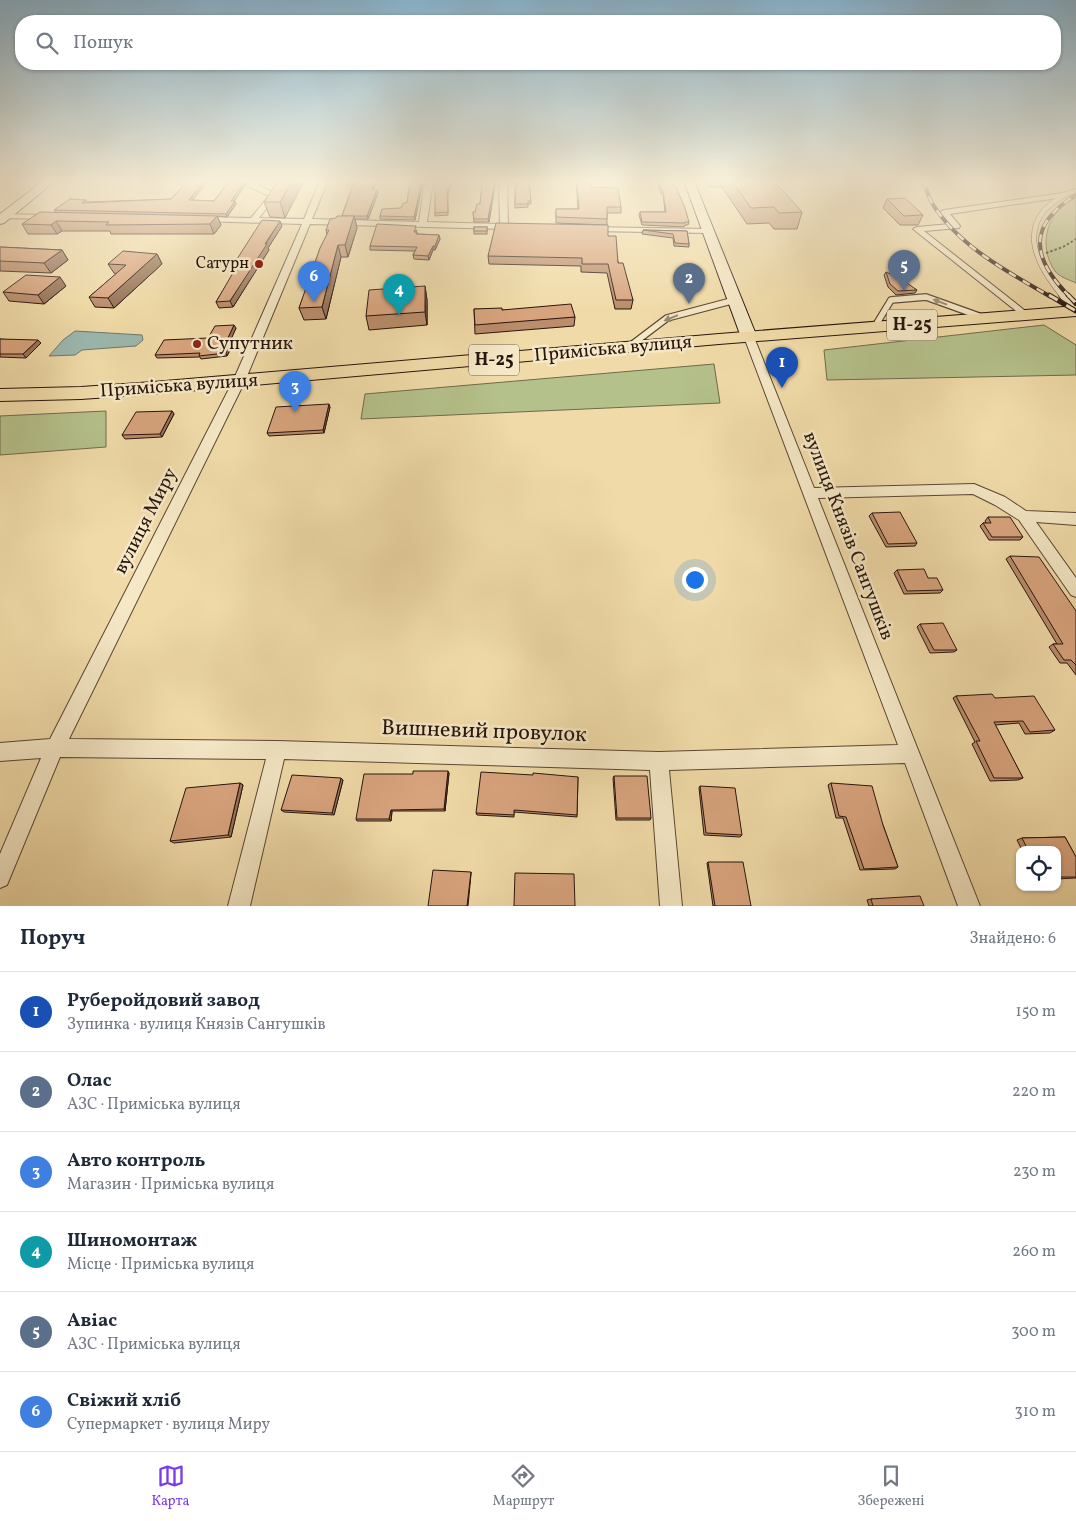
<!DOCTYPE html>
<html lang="uk">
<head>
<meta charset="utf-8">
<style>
  :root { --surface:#fff; --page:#f2f2f3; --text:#1f2937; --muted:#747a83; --line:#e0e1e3; --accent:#7c3aed }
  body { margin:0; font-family:Vollkorn,serif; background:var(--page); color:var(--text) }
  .controls { position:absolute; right:15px; bottom:15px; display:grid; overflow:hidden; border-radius:10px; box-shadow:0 1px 4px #0004 }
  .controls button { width:45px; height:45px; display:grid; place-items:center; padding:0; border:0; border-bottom:1px solid var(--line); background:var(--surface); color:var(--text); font:25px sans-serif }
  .you { position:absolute; left:694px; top:579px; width:18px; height:18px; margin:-12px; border:4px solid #fff; border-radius:50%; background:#1a73e8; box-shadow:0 0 0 8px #1a73e833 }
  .badge { display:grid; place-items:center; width:32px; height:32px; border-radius:50%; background:var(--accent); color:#fff; font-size:16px; font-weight:700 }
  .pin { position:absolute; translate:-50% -41px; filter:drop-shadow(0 1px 2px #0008) }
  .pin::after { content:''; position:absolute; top:26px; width:18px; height:15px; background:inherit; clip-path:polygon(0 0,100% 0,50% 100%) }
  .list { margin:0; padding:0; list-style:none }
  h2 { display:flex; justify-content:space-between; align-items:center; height:65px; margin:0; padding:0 20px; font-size:21px }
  h2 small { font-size:16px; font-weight:400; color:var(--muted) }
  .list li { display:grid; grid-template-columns:32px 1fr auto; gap:15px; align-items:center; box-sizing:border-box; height:80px; padding:0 20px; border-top:1px solid var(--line) }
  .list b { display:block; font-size:19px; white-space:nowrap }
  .list p { margin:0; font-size:16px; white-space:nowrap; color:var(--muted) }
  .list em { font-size:16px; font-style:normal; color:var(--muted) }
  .icon { flex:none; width:28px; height:28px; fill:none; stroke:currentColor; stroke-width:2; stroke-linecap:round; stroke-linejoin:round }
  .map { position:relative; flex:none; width:1076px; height:906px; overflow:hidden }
  .search { position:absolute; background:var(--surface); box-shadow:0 1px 4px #0004; left:15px; right:15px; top:15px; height:55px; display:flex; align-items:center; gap:12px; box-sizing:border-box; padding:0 18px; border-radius:20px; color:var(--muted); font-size:19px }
  .sheet { height:545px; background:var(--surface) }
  nav { display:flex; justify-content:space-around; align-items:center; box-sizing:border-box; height:70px; border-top:1px solid var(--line); background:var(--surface); font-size:14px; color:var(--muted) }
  nav a { display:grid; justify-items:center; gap:2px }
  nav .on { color:var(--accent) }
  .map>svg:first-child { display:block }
</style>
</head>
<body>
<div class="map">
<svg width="1076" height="906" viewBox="0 0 1076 906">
  <rect width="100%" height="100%" fill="#f0dba8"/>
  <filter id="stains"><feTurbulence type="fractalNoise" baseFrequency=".004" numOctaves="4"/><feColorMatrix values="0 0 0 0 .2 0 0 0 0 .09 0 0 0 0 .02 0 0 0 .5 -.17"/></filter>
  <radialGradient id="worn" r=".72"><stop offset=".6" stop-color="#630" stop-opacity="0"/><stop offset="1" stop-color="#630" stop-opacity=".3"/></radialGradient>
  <g fill="#b5c18b" stroke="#6e6a4c">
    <path d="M1076 198V283C1070 280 1059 277 1055 271 1037 246 1047 209 1076 198Z"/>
    <polygon points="1044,325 1076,345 1076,375 827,380 824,350"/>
    <polygon points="714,364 720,403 361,419 365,394"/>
    <polygon points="106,411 106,447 0,455 0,416"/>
  </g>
  <polygon fill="#9cb9b0" stroke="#6d776f" points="75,331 142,335 143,340 136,346 82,350 75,355 49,356 63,340"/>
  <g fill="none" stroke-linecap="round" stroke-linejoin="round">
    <g stroke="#594634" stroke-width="5.5">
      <path id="lane-far1" d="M1063 297C1044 274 1021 240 1043 212 1048 205 1057 200 1064 195"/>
    </g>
    <g stroke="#594634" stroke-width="8">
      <g id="lane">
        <polyline points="1062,295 1075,311"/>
        <polyline points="874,328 891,300 926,297 979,316"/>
        <polyline points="630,346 667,318 735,300"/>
      </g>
    </g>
    <g stroke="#594634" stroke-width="2">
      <g id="street">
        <polygon points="249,181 256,181 255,183 277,195 259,218 304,219 320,181 328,181 312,219 419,222 425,181 433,181 427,222 500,224 499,181 507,181 508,225 515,227 511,229 504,229 310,224 245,381 69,739 277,741 659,752 898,745 744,337 749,334 754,337 814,488 974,484 1005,497 1026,511 1076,513 1076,525 1036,522 1076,578 1076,597 1071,595 1019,520 995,505 973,494 818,498 980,906 958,906 905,763 669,770 682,906 660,906 650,770 284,759 250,906 228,906 266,759 60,757 7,885 0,888 0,854 41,758 0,761 0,743 50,739 233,381 302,224 198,221 198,217 201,217 251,218 269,196 248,186"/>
        <polygon points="1076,189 1076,193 1064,197 950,214 960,226 959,228 924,231 1028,313 1028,317 1025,318 913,229 917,227 950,224 940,212 944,210 1063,193"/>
        <polygon points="0,214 49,215 53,217 49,219 0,218"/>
        <polygon points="588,227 708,229 712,231 708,233 591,231 587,229"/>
      </g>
    </g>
    <g stroke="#27140e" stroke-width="2">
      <g id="secondary">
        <polygon points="43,181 55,181 4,223 0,224 0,214"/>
        <polygon points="684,181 694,181 757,337 754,340 744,340 741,337"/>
      </g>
    </g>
    <g stroke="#27140e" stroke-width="2">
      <polygon id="primary" points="1076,306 1076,316 719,344 153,394 81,399 0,401 0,389 81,387 153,382 719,334"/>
    </g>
    <polyline stroke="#27140e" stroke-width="2" stroke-dasharray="2.5 2" stroke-linecap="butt" points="1046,253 1063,247 1076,239"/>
    <use href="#lane-far1" stroke="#f5e8c6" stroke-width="4.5"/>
    <use href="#lane" stroke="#f5e8c6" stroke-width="5.5"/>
    <use href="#street" fill="#f5e8c6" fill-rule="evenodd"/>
    <use href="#secondary" fill="#f5e8c6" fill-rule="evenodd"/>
    <use href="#primary" fill="#f0dba8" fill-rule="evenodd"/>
    <g stroke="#27140e" stroke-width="4">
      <g id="rail-far1">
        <path d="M924 181C926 188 928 196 932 203 958 246 1008 272 1051 297"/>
        <path d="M1070 297C1031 258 1027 225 1076 195"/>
      </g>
    </g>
    <g stroke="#27140e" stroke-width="5">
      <g id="rail">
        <polyline points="1049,295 1076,311"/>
        <polyline points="1068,295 1076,303"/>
      </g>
    </g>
    <use href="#rail-far1" stroke="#f5e8c6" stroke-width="2.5" stroke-dasharray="8" stroke-linecap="butt"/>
    <use href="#rail" stroke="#f5e8c6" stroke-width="3" stroke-dasharray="10" stroke-linecap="butt"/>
  </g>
  <g fill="#ba8d6c" stroke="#27140e" fill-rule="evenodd">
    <path d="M159 181H248L234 201H235L236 204 227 217 217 216 221 225 214 234H111L110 231H62L57 234H28L22 224 56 212 54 210 86 200 87 202 171 199 187 182H159ZM229 181 214 201 192 200 207 182Z"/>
    <polygon points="278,181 285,218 270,217 264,202"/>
    <polygon points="376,181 373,190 378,193 368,219 355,219 357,228 348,257 341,257 326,319 304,320 299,308 327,235 326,230 336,218 342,216 353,185 352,182"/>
    <polygon points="410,181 423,181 415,220 380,219 380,216 401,208 407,203"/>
    <polygon points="451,181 449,192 448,192 448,215 435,216 435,213"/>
    <polygon points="479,181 495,181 495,185 489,222 474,222 473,212 475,212 480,204 482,185 479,185"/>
    <polygon points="509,181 529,181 531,204 528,204 528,207 515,208 515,184 509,184"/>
    <polygon points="576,181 590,181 591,187 621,207 621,213 607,213 607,225 556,223 556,209 578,209"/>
    <polygon points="657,181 672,181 673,185 689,222 688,225 685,225 684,227 642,225 639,215 640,212 665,212 663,194 661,194"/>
    <polygon points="707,181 744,181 745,183 802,212 797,229 774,229 769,223 747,224 722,187 709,187"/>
    <polygon points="887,199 923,215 918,225 900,225 883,208"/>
    <polygon points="282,226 268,248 269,250 233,307 219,308 216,302 239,264 237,259"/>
    <rect x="474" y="227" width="13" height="7"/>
    <polygon points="417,230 416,232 417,232 417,234 439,235 440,239 435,250 433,250 429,260 414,259 413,255 415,251 370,250 370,246"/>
    <polygon points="643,230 687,231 689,244 689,247 674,246 673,238 642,234"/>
    <polygon points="608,236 633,300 631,309 615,309 607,273 581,272 581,266 489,264 488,256"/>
    <polygon points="0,247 62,250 68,260 51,273 0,271"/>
    <polygon points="157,254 162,264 114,308 95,307 89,297 116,274 114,273 108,264"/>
    <polygon points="886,272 917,290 915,293 896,295 888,287 884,275"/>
    <polygon points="66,286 44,304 9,301 3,292"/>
    <polygon points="425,286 427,300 427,325 369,330 366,316"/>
    <polygon points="474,309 502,310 575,317 574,326 475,334"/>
    <polygon points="236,328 230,340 233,344 227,356 201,359 200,357 157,358 155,355 208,338"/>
    <polygon points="0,339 41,343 26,358 0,357"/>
    <polygon points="330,407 324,433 269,436 267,433"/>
    <polygon points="172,411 174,414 162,437 125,439 122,435"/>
    <polygon points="872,513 917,543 915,546 886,547 869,516"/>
    <polygon points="988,517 1023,537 1020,540 989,540 980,526 983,523 986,523 985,521"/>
    <polygon points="1010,556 1076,611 1076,675 1067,663 1060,663 1049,647 1053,644 1057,644 1006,559"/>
    <polygon points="897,570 928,578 943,590 940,593 904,594 894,573"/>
    <polygon points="920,624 957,650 954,652 930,653 917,627"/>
    <polygon points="956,696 995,698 1055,730 1050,733 1025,734 1019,723 995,725 1023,778 1018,780 990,781 972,744 975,742 953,698"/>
    <polygon points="449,773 445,811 392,811 391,821 357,821 356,819 413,774"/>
    <polygon points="614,776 651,818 650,820 616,820 613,778"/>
    <polygon points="578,777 577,817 514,812 514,817 477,815 476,813"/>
    <polygon points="343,780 334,815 284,812 281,810"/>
    <polygon points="240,783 243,785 231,837 174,843 170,841"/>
    <polygon points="831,783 883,825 898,867 895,869 860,870 843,818 836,818 828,785"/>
    <polygon points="700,786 742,835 740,837 704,835 699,788"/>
    <polygon points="1065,837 1076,857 1076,878 1057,879 1057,850 1022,850 1017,840 1022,838"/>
    <polygon points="708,862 751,906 713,906 707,863"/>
    <polygon points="871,899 924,906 869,906 867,900"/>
  </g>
  <g fill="#977358" stroke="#27140e">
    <polygon points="204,181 207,182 190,203 189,200"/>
    <polygon points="245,181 248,181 232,204 231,201"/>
    <polygon points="292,181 304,181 285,218 280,202"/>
    <polygon points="375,181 376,181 372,193 372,190"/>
    <polygon points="422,181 423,181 415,220 414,217"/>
    <polygon points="495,182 495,185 489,222 488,219"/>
    <polygon points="377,190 378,193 368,219 367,216"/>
    <polygon points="235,201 236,204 227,217 226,214"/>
    <polygon points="217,216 221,225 214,234 210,224"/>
    <polygon points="354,216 357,228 348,257 345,245"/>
    <polygon points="56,221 62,231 57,234 51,225"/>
    <polygon points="280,221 282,226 268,248 269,250 233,307 230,301"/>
    <polygon points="439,235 440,239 435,250 435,246"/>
    <polygon points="338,245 341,257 326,319 322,307"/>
    <polygon points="433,246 433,250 429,260 428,256"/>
    <polygon points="62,250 68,260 51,273 44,263"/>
    <polygon points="157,254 162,264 114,308 108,298"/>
    <polygon points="60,277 66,286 44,304 38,295"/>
    <polygon points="425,286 427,300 427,325 425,312"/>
    <polygon points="234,325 236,328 229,344 227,340"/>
    <polygon points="38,340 41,343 26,358 23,354"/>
    <polygon points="231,340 233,344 227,356 226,353"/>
    <polygon points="329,404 330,407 324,433 323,430"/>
    <polygon points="172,411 174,414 162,437 160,434"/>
    <polygon points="448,771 449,773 445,811 444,809"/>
    <polygon points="341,778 343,780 334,815 332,813"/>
    <polygon points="240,783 243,785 231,837 228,835"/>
    <polygon points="391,810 392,811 391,821 389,819"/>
    <polygon points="471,872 471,874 468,906 467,906"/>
  </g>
  <g fill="#d8a47e" stroke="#27140e">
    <polygon points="188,181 204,181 189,200 214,201 230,181 245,181 231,201 235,201 226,214 54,210 70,199 86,200 82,203 171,199"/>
    <polygon points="278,181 292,181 280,202 264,202"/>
    <polygon points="353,181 375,181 372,190 377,190 367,216 342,216 354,182 352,182"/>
    <polygon points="410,181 422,181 414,217 380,216 382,209 401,208 403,203 407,203"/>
    <polygon points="435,181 450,181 449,189 447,189 448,212 435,213"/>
    <polygon points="479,181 495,181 488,219 474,219 473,212 475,212 477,204 480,204 482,182 479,182"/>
    <polygon points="514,181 529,181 531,201 528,201 528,204 515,204 516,181"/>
    <polygon points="577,181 590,181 591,187 618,188 621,207 607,207 607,219 556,217 556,209 579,209"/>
    <polygon points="658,181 672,181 673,185 675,185 685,208 689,222 685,222 685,223 642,222 640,212 666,212 663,191 662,191"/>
    <polygon points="732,181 744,181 745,183 775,182 802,212 779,213 774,207 751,208"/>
    <polygon points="905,198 923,215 904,216 887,199"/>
    <polygon points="40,212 217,216 210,224 106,225 109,222 56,221 51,225 22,224"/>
    <polygon points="337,216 354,216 345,245 338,245 322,307 299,308 320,248 329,230 326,230 330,219 336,218"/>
    <polygon points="262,220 280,221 265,244 267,244 230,301 216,302 241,259 237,259"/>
    <polygon points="496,223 608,225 608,236 616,236 618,263 623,263 633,300 616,300 608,264 582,264 582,258 488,256"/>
    <polygon points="377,224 416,226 414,232 417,232 416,234 439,235 435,246 433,246 428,256 413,255 417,247 370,246"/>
    <rect x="474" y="227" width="13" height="4"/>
    <polygon points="643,230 687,231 689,244 675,243 673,234"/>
    <polygon points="0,247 62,250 44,263 0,261"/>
    <polygon points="123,251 157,254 108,298 89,297 126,265 108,264"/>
    <polygon points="886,272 901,279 917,290 898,291 890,284"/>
    <polygon points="26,275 60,277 38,295 3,292"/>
    <polygon points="425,286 425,312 366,316 369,290"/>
    <polygon points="571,304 575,317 475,325 474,309 502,308 502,310"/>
    <polygon points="234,325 227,340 231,340 226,353 199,356 200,353 155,355 164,340 208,338 215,326"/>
    <polygon points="0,339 38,340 23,354 0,354"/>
    <polygon points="329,404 323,430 267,433 276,407"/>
    <polygon points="172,411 160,434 122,435 136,412"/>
    <polygon points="900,512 917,543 888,544 872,513"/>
    <polygon points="988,517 1010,517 1023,537 992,537 983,523 991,523"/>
    <polygon points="1010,556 1039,557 1076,611 1076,665 1071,660 1064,660 1053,644 1063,644"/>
    <polygon points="924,569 928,578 937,578 943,590 907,591 897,570"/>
    <polygon points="943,623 957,650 934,650 920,624"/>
    <polygon points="992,694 995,698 1034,696 1055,730 1030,732 1023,721 994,722 1023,778 994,778 976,741 980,741 956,696"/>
    <polygon points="413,771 448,771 444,809 391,810 389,819 356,819 364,774 413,774"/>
    <polygon points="481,772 533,775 533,773 578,777 577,815 514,810 514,815 476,813"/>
    <polygon points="292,775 341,778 332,813 281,810"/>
    <polygon points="614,776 647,776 651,818 617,818"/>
    <polygon points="240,783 228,835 170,841 186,788"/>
    <polygon points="831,783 872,786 883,825 898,867 864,869 846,817 839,816"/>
    <polygon points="700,786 735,788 742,835 706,833"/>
    <polygon points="1065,837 1076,857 1076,877 1057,877 1057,850 1028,850 1022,838"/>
    <polygon points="708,862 743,862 751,906 715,906"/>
    <polygon points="433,870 471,872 467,906 428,906"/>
    <polygon points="515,873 574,874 575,906 514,906"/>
    <polygon points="920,896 924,906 873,906 871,899"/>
  </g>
  <defs><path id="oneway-solid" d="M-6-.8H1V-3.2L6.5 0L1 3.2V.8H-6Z" transform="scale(1.25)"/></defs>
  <g fill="#988973">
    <use href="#oneway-solid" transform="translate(940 302) rotate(-159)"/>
    <use href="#oneway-solid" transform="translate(671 318) rotate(158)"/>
  </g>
  <linearGradient id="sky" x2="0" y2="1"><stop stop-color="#89b6d2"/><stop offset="0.59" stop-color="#f8efd8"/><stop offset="1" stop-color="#f8efd8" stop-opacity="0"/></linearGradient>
  <rect width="1076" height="308" fill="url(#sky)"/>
  <g fill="#8f2418" stroke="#f5e8c6" stroke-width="2">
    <circle cx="259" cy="264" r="5"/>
    <circle cx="197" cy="344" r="5"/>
  </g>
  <g text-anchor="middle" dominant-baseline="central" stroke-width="5" stroke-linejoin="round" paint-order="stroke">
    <g font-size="16" fill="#27140e" stroke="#f5e8c6" text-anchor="end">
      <text x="249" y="264">Сатурн</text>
    </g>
    <g fill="#f5e8c6" stroke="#655445" stroke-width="1">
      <rect x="887" y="309.5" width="50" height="31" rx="4"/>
      <rect x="469" y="344.5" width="50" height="31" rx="4"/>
    </g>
    <g font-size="18" font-weight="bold" fill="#27140e">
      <text x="912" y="325">Н-25</text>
      <text x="494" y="360">Н-25</text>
    </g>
    <g font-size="19" fill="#27140e" stroke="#f5e8c6" text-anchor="start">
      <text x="207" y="344">Супутник</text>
    </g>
    <g font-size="19" fill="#27140e" stroke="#f5e8c6">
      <text transform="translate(613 349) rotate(-5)">Приміська вулиця</text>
      <text transform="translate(179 386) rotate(-4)">Приміська вулиця</text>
      <text transform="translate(146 521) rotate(-63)">вулиця Миру</text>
      <text transform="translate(848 536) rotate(69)">вулиця Князів Сангушків</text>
    </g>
    <g font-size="22" fill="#27140e" stroke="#f5e8c6">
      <text transform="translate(484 732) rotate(2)">Вишневий провулок</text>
    </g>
  </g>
  <rect width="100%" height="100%" filter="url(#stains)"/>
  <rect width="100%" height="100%" fill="url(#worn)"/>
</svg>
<div class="controls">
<button><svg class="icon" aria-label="locate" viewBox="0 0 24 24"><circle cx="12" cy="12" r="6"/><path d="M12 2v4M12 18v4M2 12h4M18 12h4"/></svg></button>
</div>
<div class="you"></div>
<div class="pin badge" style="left:782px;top:388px;background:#1a4fb4">1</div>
<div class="pin badge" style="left:689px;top:304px;background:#5c6f8a">2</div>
<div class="pin badge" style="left:295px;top:412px;background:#3f7fe0">3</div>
<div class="pin badge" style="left:399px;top:315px;background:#0f9aa8">4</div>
<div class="pin badge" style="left:904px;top:291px;background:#5c6f8a">5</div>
<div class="pin badge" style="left:314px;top:302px;background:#3f7fe0">6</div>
<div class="search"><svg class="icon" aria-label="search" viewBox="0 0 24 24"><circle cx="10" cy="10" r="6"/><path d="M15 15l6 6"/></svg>Пошук</div>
</div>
<section class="sheet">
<h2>Поруч<small>Знайдено: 6</small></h2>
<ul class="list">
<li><span class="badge" style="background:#1a4fb4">1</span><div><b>Руберойдовий завод</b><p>Зупинка · вулиця Князів Сангушків</p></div><em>150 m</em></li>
<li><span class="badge" style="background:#5c6f8a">2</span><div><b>Олас</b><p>АЗС · Приміська вулиця</p></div><em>220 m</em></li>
<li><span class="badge" style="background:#3f7fe0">3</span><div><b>Авто контроль</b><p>Магазин · Приміська вулиця</p></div><em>230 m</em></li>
<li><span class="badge" style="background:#0f9aa8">4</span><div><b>Шиномонтаж</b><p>Місце · Приміська вулиця</p></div><em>260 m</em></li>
<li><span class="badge" style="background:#5c6f8a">5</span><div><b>Авіас</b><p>АЗС · Приміська вулиця</p></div><em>300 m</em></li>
<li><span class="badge" style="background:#3f7fe0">6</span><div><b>Свіжий хліб</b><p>Супермаркет · вулиця Миру</p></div><em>310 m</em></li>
</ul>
</section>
<nav>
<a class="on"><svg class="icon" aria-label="map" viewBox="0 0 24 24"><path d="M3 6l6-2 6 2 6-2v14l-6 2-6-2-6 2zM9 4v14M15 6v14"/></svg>Карта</a>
<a><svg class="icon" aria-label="directions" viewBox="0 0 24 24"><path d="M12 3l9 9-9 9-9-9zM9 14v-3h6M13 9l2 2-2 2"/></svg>Маршрут</a>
<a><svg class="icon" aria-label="saved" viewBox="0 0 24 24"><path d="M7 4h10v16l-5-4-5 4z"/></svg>Збережені</a>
</nav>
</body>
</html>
